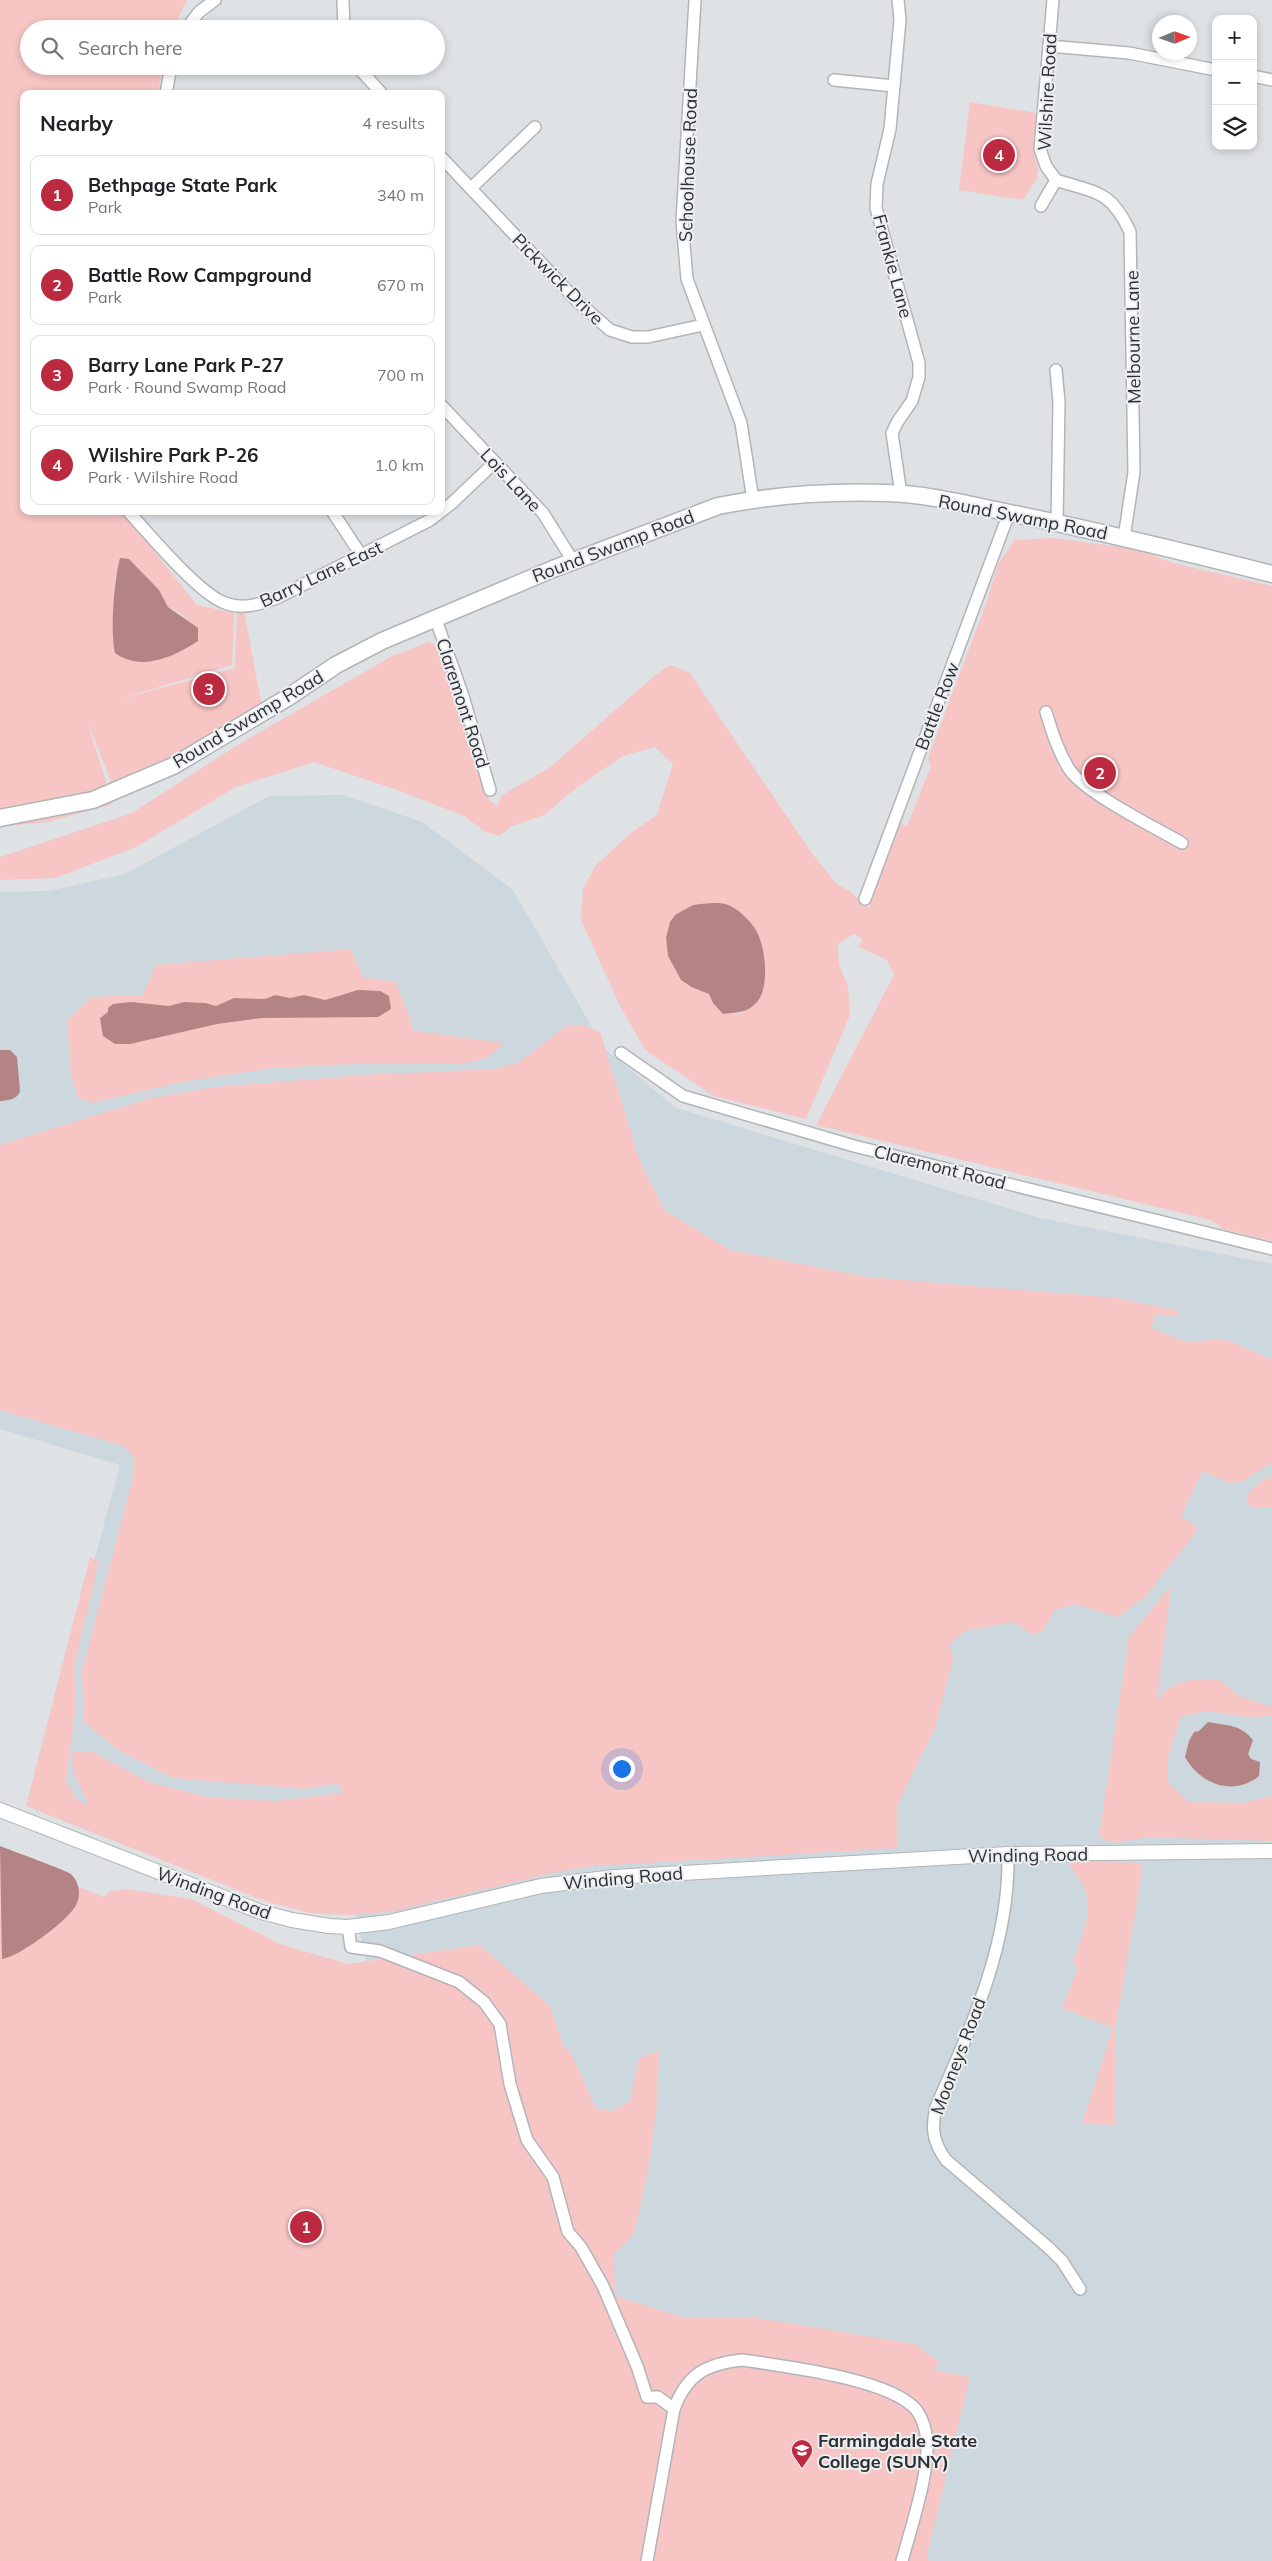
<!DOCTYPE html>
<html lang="en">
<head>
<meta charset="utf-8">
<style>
  :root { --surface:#fff; --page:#f6f6f6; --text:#202124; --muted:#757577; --line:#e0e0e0; --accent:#bb2a3e }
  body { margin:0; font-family:Mulish,sans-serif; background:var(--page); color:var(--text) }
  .controls { position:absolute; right:15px; top:15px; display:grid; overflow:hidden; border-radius:10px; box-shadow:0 2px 8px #0003 }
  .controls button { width:45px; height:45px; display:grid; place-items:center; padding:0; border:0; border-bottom:1px solid var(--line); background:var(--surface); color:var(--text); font:25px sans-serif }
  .compass { position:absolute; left:1152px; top:15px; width:45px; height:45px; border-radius:50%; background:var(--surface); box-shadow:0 2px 8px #0003; rotate:88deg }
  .you { position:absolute; left:621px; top:1768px; width:18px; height:18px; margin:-12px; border:4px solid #fff; border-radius:50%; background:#1a73e8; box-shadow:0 0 0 8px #1a73e833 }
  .badge { display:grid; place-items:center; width:32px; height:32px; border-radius:50%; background:var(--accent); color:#fff; font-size:16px; font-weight:700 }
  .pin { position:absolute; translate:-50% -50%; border:2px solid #fff; box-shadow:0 1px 5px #0006 }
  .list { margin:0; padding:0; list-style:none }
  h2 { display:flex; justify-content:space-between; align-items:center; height:65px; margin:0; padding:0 20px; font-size:21px }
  h2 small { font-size:16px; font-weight:400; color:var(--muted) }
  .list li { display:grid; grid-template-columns:32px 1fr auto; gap:15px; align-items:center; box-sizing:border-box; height:80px; margin:0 10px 10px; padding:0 10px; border:1px solid var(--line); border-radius:10px }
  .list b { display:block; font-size:19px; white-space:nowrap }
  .list p { margin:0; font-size:16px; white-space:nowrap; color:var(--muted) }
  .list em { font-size:16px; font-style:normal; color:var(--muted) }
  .icon { flex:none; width:28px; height:28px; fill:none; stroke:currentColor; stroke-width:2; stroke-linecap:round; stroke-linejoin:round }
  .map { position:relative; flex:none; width:1272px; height:2561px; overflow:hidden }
  .search { position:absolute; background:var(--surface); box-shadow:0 2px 8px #0003; left:20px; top:20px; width:425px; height:55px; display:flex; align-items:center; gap:12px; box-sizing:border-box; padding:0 18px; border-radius:28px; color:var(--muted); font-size:19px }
  .panel { position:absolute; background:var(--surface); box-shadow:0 2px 8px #0003; left:20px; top:90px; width:425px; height:425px; border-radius:10px }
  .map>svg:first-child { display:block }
</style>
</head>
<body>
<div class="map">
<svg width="1272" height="2561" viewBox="0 0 1272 2561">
  <rect width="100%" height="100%" fill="#dee2e5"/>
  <polygon fill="#ccd7de" points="343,795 422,822 513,890 604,1048 676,1108 1040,1218 1272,1264 1272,2561 635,2561 615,2297 610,2158 480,1945 366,1961 353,1904 28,1806 120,1465 0,1429 0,892 49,891 125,874 269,796"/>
  <g fill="#f7c5c4" fill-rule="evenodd">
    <path d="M0 0H187L173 29H29V66H163L158 94H24V511H122L197 605 234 613 232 665 113 701 235 668 237 610 244 611 263 712 115 791 87 721 113 804 48 822 0 827ZM129 559 159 590 168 607 183 615 198 641 186 649 166 657 113 641 115 577Z"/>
    <polygon points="970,102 1037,113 1033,149 1038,169 1037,178 1023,200 959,190"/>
    <path d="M1052 538 1137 549 1173 563 1272 586V1241L1223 1229 1211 1220 816 1125 894 975 887 960 859 947 862 939 854 934 838 944 839 965 848 986 850 1015 806 1119 714 1096 645 1050 619 1004 581 920 583 889 596 865 631 833 657 815 673 764 655 747 623 756 576 788 544 815 512 826 499 836 484 831 464 816 403 792 314 762 236 787 138 846 56 878 0 880V857L132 813 236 746 392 656 429 642 438 646 489 800 497 806 502 795 549 768 654 676 670 665 689 672 813 855 837 884 851 892 869 908 901 823 907 826 931 766 928 758 986 604 998 564 1015 540ZM693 905H728L748 920 757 1003 742 1013 723 1014 713 1003 709 994C703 990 696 990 690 987 676 979 667 954 666 938Z"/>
    <polygon points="351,949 363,977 396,982 414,1031 504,1043 487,1058 460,1064 371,1063 273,1068 182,1082 92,1103 78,1098 71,1074 67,1021 91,997 143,995 156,965"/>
    <polygon points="566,1026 584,1026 600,1032 640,1161 664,1210 730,1250 867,1277 1117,1298 1178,1311 1179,1316 1156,1314 1151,1328 1187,1342 1225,1339 1272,1360 1272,1463 1241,1482 1229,1483 1202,1471 1181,1517 1196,1526 1197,1531 1144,1598 1118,1617 1074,1604 1055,1610 1042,1632 1031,1634 1013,1622 965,1631 949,1644 953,1659 935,1728 898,1804 898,1848 592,1866 555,1872 394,1911 350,1915 310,1913 265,1901 26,1806 90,1557 99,1561 74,1667 76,1704 66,1780 76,1799 89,1805 73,1771 72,1752 91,1751 149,1782 207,1797 275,1801 343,1793 338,1783 306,1789 173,1778 120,1751 84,1722 82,1671 134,1474 133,1457 124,1446 0,1410 0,1145 151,1098 216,1087 362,1075 495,1069 518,1063"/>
    <polygon points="1272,1476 1272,1507 1250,1508 1246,1495 1263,1480"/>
    <polygon points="1171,1586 1157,1701 1168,1688 1191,1679 1219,1679 1239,1696 1272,1707 1272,1716 1247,1717 1208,1711 1181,1716 1167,1761 1168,1782 1188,1802 1243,1803 1272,1796 1272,1841 1148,1837 1114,1843 1099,1836 1129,1637"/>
    <polygon points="0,1857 104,1897 110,1891 126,1889 191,1899 280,1944 348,1964 480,1945 550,2006 563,2045 571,2053 596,2109 612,2111 630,2101 639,2059 659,2050 657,2105 649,2167 634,2234 614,2254 615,2296 682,2317 751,2317 914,2344 940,2362 933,2370 970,2377 927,2554 929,2561 0,2561"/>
    <path d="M1076 1861 1142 1863 1140 1886 1116 2024V2125L1082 2124 1113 2028 1062 2008 1078 1968 1073 1963C1085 1923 1102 1899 1068 1865Z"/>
  </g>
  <g fill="#b48383">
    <path d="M120 558 129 559 159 590 168 607 198 628V641C174 657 141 672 115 653 110 629 114 581 120 558Z"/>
    <path d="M693 905C702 904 719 901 728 905 739 909 753 923 758 934 766 951 770 991 755 1004 745 1014 736 1012 723 1014L713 1003 709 994 691 987 681 980 668 956 666 938 670 922 675 915Z"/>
    <polygon points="358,990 380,991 389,996 391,1009 378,1017 262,1018 217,1024 130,1044 115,1044 103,1036 100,1018 108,1012 108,1008 113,1004 131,1002 169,1006 184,1002 205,1003 216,1006 234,998 265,999 275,995 290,998 304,995 325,1000"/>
    <path d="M0 1050H10L17 1057 20 1091C17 1100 9 1100 0 1101Z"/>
    <path d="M1208 1722C1228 1726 1240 1724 1253 1740L1248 1754 1251 1759 1260 1762 1259 1776C1233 1797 1200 1784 1185 1757L1189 1741 1194 1732 1199 1731Z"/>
    <path d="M0 1846C10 1850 68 1871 71 1874 79 1882 81 1893 77 1903 71 1919 19 1957 2 1959Z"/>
  </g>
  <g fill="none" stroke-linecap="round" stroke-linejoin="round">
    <g stroke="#b1b5b8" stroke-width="14">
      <g id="minor">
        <polyline points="343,0 344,29"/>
        <polyline points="695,0 682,221 687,279 741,423 753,500"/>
        <polyline points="898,0 900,20 890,129 877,184 876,208 919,363 919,377 912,401 898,421 892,433 901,494"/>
        <polyline points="1053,0 1040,149 1046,166 1056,180"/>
        <polyline points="186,29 199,12 215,0"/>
        <polyline points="1049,46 1129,53 1216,70"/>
        <polyline points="357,66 382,94"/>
        <polyline points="1253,76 1272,80"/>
        <polyline points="834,80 894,86"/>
        <polyline points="166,94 171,66"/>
        <polyline points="441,157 577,301 610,330 632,337 648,337 703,325"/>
        <path d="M1056 180C1096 193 1111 190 1130 232L1134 472 1124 538"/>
        <polyline points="471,188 535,127"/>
        <polyline points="1041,206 1056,180"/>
        <polyline points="1056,370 1059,402 1057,522"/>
        <polyline points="441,405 543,513 573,561"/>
        <path d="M128 511C149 534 199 594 225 603 243 610 260 604 277 598L430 520 452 503 495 462"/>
        <polyline points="332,511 361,555"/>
        <polyline points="435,617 463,696 490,790"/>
        <path d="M1046 712C1052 732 1058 751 1069 769 1085 793 1154 827 1182 843"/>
        <polyline points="865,899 1009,513"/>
        <polyline points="621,1053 683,1096 854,1146 1272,1249"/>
        <path d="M1008 1854C1010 1944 971 2027 936 2107 931 2128 933 2142 946 2160L1049 2248 1062 2261 1080 2289"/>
        <polyline points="348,1927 351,1947 380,1951 459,1982 484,2002 500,2024 510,2084 527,2140 553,2177 568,2232 581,2247 603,2286 637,2366 647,2397 658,2397 674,2409"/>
        <path d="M647 2561 674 2409C687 2374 706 2364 742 2360 784 2366 878 2378 910 2404 919 2410 924 2424 926 2434 932 2467 911 2527 902 2561"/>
      </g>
    </g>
    <g stroke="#b1b5b8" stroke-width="16">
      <polyline id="tertiary" points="0,1810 261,1912 292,1920 329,1926 348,1927 389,1922 541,1886 614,1877 1008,1854 1272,1851"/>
    </g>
    <g stroke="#b1b5b8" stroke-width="19">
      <path id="secondary" d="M0 818 93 800 173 766 287 698 336 665 382 641 553 569 718 506C773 495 831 491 887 493 928 494 970 505 1010 513 1098 531 1185 552 1272 574"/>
    </g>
    <use href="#minor" stroke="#fff" stroke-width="11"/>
    <use href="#tertiary" stroke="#fff" stroke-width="14"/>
    <use href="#secondary" stroke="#fff" stroke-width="16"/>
  </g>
  <defs>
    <g id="university-pin" transform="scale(1.125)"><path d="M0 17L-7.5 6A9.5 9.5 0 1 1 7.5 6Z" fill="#bb2a3e" stroke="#ebeff2"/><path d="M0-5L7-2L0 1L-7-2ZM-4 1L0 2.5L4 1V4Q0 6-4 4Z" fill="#fff"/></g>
  </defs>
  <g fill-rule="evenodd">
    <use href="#university-pin" x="802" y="2450"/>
  </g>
  <g text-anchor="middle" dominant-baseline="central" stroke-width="4" stroke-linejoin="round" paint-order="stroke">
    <g font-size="18" fill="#2e2f30" stroke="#ebeff2">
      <text transform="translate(1047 92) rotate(-87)">Wilshire Road</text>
      <text transform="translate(688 165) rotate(-88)">Schoolhouse Road</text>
      <text transform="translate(893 266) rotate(75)">Frankie Lane</text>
      <text transform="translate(558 279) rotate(45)">Pickwick Drive</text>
      <text transform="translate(1133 337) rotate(-91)">Melbourne Lane</text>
      <text transform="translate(511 480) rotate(47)">Lois Lane</text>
      <text transform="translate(1023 517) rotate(11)">Round Swamp Road</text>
      <text transform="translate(613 546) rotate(-21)">Round Swamp Road</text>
      <text transform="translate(321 574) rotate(-25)">Barry Lane East</text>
      <text transform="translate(463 703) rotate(72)">Claremont Road</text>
      <text transform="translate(937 706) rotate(-69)">Battle Row</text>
      <text transform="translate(248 719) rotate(-31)">Round Swamp Road</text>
      <text transform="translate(940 1167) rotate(14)">Claremont Road</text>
      <text transform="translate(1028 1855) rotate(-1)">Winding Road</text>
      <text transform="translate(623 1878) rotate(-5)">Winding Road</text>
      <text transform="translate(214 1893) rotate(20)">Winding Road</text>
      <text transform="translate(958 2056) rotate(-69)">Mooneys Road</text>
    </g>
    <g font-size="18" font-weight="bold" fill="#2e2f30" stroke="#ebeff2" text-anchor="start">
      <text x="818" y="2440">Farmingdale State<tspan x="818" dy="21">College (SUNY)</tspan></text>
    </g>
  </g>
</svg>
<div class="controls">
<button>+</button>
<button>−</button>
<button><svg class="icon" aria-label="layers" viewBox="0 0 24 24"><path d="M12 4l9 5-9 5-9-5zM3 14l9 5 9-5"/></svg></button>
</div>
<svg class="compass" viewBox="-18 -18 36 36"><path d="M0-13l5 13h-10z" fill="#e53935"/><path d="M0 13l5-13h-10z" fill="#757577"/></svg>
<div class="you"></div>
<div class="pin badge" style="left:306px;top:2227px">1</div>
<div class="pin badge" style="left:1100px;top:773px">2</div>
<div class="pin badge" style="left:209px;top:689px">3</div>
<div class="pin badge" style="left:999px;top:155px">4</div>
<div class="search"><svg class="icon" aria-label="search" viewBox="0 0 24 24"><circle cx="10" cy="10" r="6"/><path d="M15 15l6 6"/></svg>Search here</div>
<section class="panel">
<h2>Nearby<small>4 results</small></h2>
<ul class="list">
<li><span class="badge">1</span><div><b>Bethpage State Park</b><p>Park</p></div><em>340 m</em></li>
<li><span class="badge">2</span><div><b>Battle Row Campground</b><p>Park</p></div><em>670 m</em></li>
<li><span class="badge">3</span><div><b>Barry Lane Park P-27</b><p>Park · Round Swamp Road</p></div><em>700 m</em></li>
<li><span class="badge">4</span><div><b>Wilshire Park P-26</b><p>Park · Wilshire Road</p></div><em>1.0 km</em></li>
</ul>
</section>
</div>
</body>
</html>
